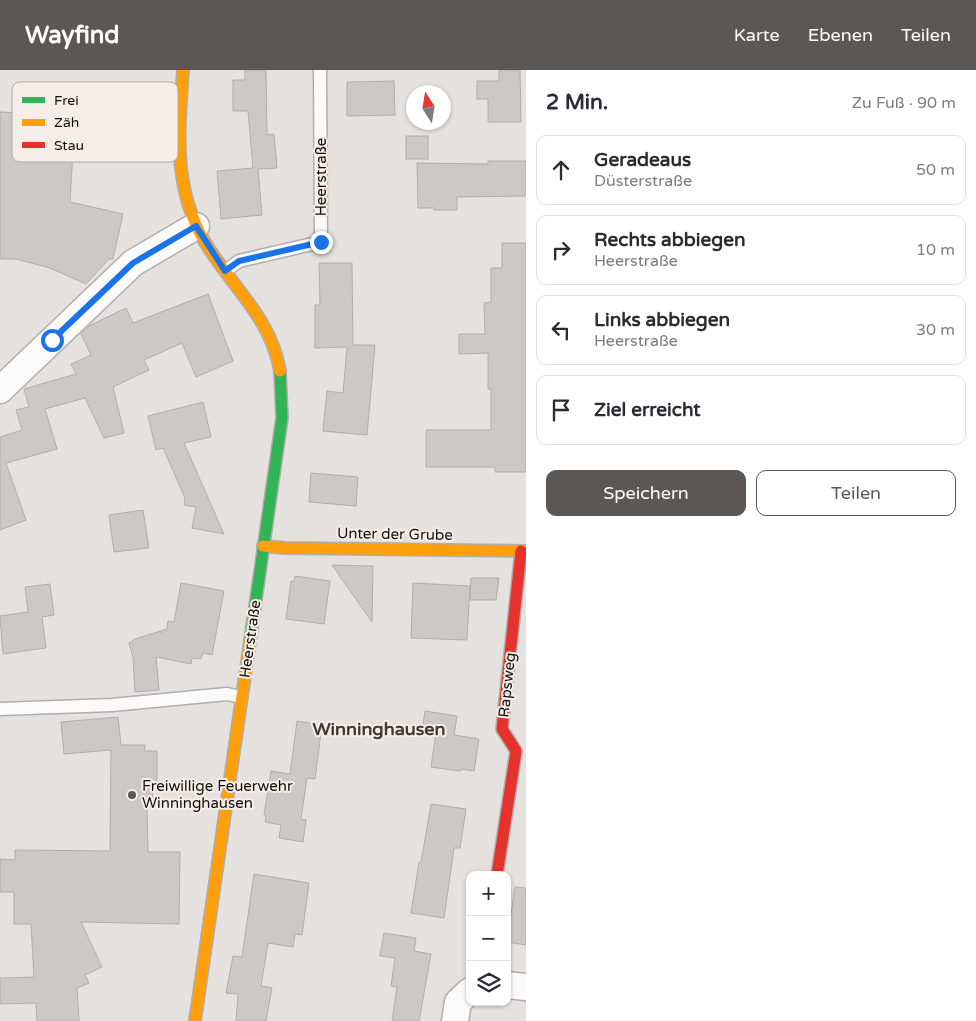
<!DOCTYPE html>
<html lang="de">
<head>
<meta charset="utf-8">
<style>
  :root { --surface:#fff; --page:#f7f7f7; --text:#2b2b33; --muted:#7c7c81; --line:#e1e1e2; --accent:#5b5755 }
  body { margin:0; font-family:"Varela Round",sans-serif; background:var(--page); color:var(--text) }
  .controls { position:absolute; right:15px; bottom:15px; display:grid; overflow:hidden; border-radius:10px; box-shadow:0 1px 4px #0004 }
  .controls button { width:45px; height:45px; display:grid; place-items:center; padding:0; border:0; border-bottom:1px solid var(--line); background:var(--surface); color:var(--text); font:25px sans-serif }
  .compass { position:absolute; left:406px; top:15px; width:45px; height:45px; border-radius:50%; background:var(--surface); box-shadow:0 1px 4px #0004; rotate:348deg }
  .stop { position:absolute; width:15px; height:15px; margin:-11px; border:4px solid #1a73e8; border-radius:50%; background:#fff }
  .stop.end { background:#1a73e8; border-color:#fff; box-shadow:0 1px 5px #0008 }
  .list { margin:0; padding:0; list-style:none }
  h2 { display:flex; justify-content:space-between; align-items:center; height:65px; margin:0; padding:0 20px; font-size:21px }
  h2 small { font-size:16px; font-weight:400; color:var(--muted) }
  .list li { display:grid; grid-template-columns:32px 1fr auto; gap:15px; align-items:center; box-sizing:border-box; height:70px; margin:0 10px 10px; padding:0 10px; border:1px solid var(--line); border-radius:10px }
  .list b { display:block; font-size:19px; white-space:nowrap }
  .list p { margin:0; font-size:16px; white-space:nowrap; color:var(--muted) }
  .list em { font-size:16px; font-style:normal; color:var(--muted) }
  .actions { display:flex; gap:10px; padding:15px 20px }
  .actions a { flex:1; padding:11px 0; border:1px solid var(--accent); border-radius:10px; text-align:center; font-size:18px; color:var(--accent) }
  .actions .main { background:var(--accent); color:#fff }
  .icon { flex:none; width:28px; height:28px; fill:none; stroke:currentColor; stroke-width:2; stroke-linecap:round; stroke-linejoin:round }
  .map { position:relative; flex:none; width:526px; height:951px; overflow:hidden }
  header { display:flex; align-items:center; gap:30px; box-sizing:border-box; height:70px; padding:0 25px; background:var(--accent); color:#fff }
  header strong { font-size:24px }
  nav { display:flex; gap:28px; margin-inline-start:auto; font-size:18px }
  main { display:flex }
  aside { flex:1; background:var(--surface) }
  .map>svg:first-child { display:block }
</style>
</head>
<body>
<header>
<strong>Wayfind</strong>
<nav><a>Karte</a><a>Ebenen</a><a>Teilen</a></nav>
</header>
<main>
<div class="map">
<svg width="526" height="951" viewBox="0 0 526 951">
  <rect width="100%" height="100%" fill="#e5e1de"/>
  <g fill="#cbc8c7" stroke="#b0adac">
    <polygon points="245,0 266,0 267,65 274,64 277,98 258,99 262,145 221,149 217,101 253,98 248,41 233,41 233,10 245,10"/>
    <polygon points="499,0 520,0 521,52 488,52 488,29 477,29 477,11 499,11"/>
    <polygon points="394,11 395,45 347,46 347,12"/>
    <polygon points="0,42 75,46 70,132 123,144 113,189 109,189 86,214 50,198 16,189 0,189"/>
    <rect x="406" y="66" width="22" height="23"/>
    <polygon points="488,91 526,91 526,126 457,127 457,140 434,140 434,138 418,138 417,93 488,94"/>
    <polygon points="502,173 526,173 526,402 495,402 495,397 426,397 426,360 491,360 491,319 488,319 488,283 459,284 459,264 485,264 484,233 491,232 491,198 502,198"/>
    <polygon points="319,193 352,193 353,275 375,275 367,365 323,361 327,321 343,323 347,277 315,278 315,235 320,235"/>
    <polygon points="208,224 233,291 196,307 182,273 144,290 149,300 113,317 124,363 104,368 85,328 45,339 57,379 6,393 26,450 0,460 0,367 22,360 16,340 29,337 24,319 76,304 71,294 91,285 81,264 89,256 126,238 133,253"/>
    <polygon points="203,332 211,367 184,373 224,464 192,458 196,437 184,435 185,428 163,378 156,380 148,346"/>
    <polygon points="311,403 358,407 356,436 309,432"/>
    <polygon points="143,440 149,478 114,482 109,445"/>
    <polygon points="332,495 373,496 372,552"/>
    <polygon points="295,506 330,511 324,554 286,549 291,511 294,512"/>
    <polygon points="471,508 499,508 496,530 470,530"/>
    <polygon points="181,513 224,521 212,585 203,583 201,589 192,588 191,594 156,587 159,620 135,622 133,587 129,573 135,569 161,561 161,563 161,561 167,559 168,551 174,552"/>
    <polygon points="413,513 470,516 467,570 411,568"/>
    <polygon points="50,514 54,545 42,547 46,578 3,584 0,546 28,542 25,517"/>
    <polygon points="425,641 457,646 454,665 479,669 474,701 461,699 460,701 431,697 436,663 422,661"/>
    <polygon points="118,647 121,675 145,675 144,681 157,681 157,714 153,714 152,736 147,736 148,782 180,782 179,854 81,852 102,897 85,905 89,913 77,918 79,951 37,951 36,933 0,934 0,908 34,907 31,854 14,854 14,822 0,822 0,789 15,790 15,780 110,781 111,680 64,684 61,652"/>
    <polygon points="297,651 322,655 315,709 307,708 301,749 306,750 303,772 279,768 281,755 265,752 266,745 264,745 271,701 290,704"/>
    <polygon points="431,734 466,739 460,778 454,778 444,848 411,843 419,792 421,793"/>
    <polygon points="254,804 309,813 302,865 295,864 293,877 268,873 261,916 272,918 266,951 236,951 238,924 226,923 233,886 242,887"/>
    <polygon points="515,817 526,818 526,875 507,872"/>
    <polygon points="384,863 416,868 414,881 431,884 419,951 392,951 397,917 391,916 395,888 380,886"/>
  </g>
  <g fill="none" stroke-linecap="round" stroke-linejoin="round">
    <g stroke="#b0adab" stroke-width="15">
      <g id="lane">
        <polyline points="225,201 239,191 321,172 320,0"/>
        <polyline points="0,639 112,635 227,624 241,627"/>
      </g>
    </g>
    <g stroke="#b0adab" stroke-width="29">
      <g id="street">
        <polyline points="0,320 133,193 196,156"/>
        <polyline points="507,915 526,917"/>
        <polyline points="455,951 458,932 470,921"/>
      </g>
    </g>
    <g stroke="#b0adab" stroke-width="14">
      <polyline id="fast" points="250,571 282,348 280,301"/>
    </g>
    <g stroke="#b0adab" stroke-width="14">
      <g id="slow">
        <path d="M183 0C179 63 172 117 206 174 233 218 271 248 280 301"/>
        <polyline points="263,476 285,478 526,481"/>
        <polyline points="195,951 250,571"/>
      </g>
    </g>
    <g stroke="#b0adab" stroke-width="14">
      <polyline id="jam" points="497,805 516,681 502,659 521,481"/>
    </g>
    <use href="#lane" stroke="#fbfafa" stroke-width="12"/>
    <use href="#street" stroke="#fbfafa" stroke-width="26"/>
    <use href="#fast" stroke="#30b455" stroke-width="11"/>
    <use href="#slow" stroke="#ff9f0a" stroke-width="11"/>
    <use href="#jam" stroke="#e5322d" stroke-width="11"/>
  </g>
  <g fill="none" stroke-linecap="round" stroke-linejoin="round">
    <polyline stroke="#1a73e8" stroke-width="6" points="52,270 133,193 196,156 225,201 239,191 321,172"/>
  </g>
  <circle fill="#5b5755" stroke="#f5eee8" stroke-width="2" cx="132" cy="725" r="5"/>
  <g text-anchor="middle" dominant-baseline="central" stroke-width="4" stroke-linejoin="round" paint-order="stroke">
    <g font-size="15" fill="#100d0b" stroke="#f5eee8">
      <text transform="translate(321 107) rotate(-90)">Heerstraße</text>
      <text transform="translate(395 464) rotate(1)">Unter der Grube</text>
      <text transform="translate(250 569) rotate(-82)">Heerstraße</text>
      <text transform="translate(507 615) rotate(-84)">Rapsweg</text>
    </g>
    <g font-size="15" fill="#100d0b" stroke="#f5eee8" text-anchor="start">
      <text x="142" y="716">Freiwillige Feuerwehr<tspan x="142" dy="17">Winninghausen</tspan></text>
    </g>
    <g font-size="18" font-weight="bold" fill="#3f3a35" stroke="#f5eee8">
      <text x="379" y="659">Winninghausen</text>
    </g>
  </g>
  <rect x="12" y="12" width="166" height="80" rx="8" fill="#f5eee8" stroke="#b0aaa6" stroke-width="1"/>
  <rect x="22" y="27" width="23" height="6" fill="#30b455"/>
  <rect x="22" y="49" width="23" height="7" fill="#ff9f0a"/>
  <rect x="22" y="72" width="23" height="6" fill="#e5322d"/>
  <g font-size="14" fill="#100d0b">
    <text x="54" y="35">Frei</text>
    <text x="54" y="57">Zäh</text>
    <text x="54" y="80">Stau</text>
  </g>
</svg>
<div class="controls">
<button>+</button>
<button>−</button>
<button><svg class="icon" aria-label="layers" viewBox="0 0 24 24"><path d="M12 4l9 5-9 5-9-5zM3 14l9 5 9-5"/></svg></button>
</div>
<svg class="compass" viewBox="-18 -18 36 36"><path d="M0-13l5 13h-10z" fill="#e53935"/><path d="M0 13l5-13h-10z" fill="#7c7c81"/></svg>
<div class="stop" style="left:52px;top:270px"></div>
<div class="stop end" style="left:321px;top:172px"></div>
</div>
<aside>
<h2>2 Min.<small>Zu Fuß · 90 m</small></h2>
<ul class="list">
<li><svg class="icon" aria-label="ahead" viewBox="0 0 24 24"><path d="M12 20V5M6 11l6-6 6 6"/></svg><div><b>Geradeaus</b><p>Düsterstraße</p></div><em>50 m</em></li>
<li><svg class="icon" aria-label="right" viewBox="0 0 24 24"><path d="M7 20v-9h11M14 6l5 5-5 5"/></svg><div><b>Rechts abbiegen</b><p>Heerstraße</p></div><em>10 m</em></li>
<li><svg class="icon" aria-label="left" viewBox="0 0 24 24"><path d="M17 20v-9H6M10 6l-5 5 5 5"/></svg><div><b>Links abbiegen</b><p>Heerstraße</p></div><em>30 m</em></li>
<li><svg class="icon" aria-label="arrive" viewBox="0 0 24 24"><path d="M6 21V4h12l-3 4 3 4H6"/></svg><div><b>Ziel erreicht</b></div></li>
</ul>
<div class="actions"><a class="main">Speichern</a><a>Teilen</a></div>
</aside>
</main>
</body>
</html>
